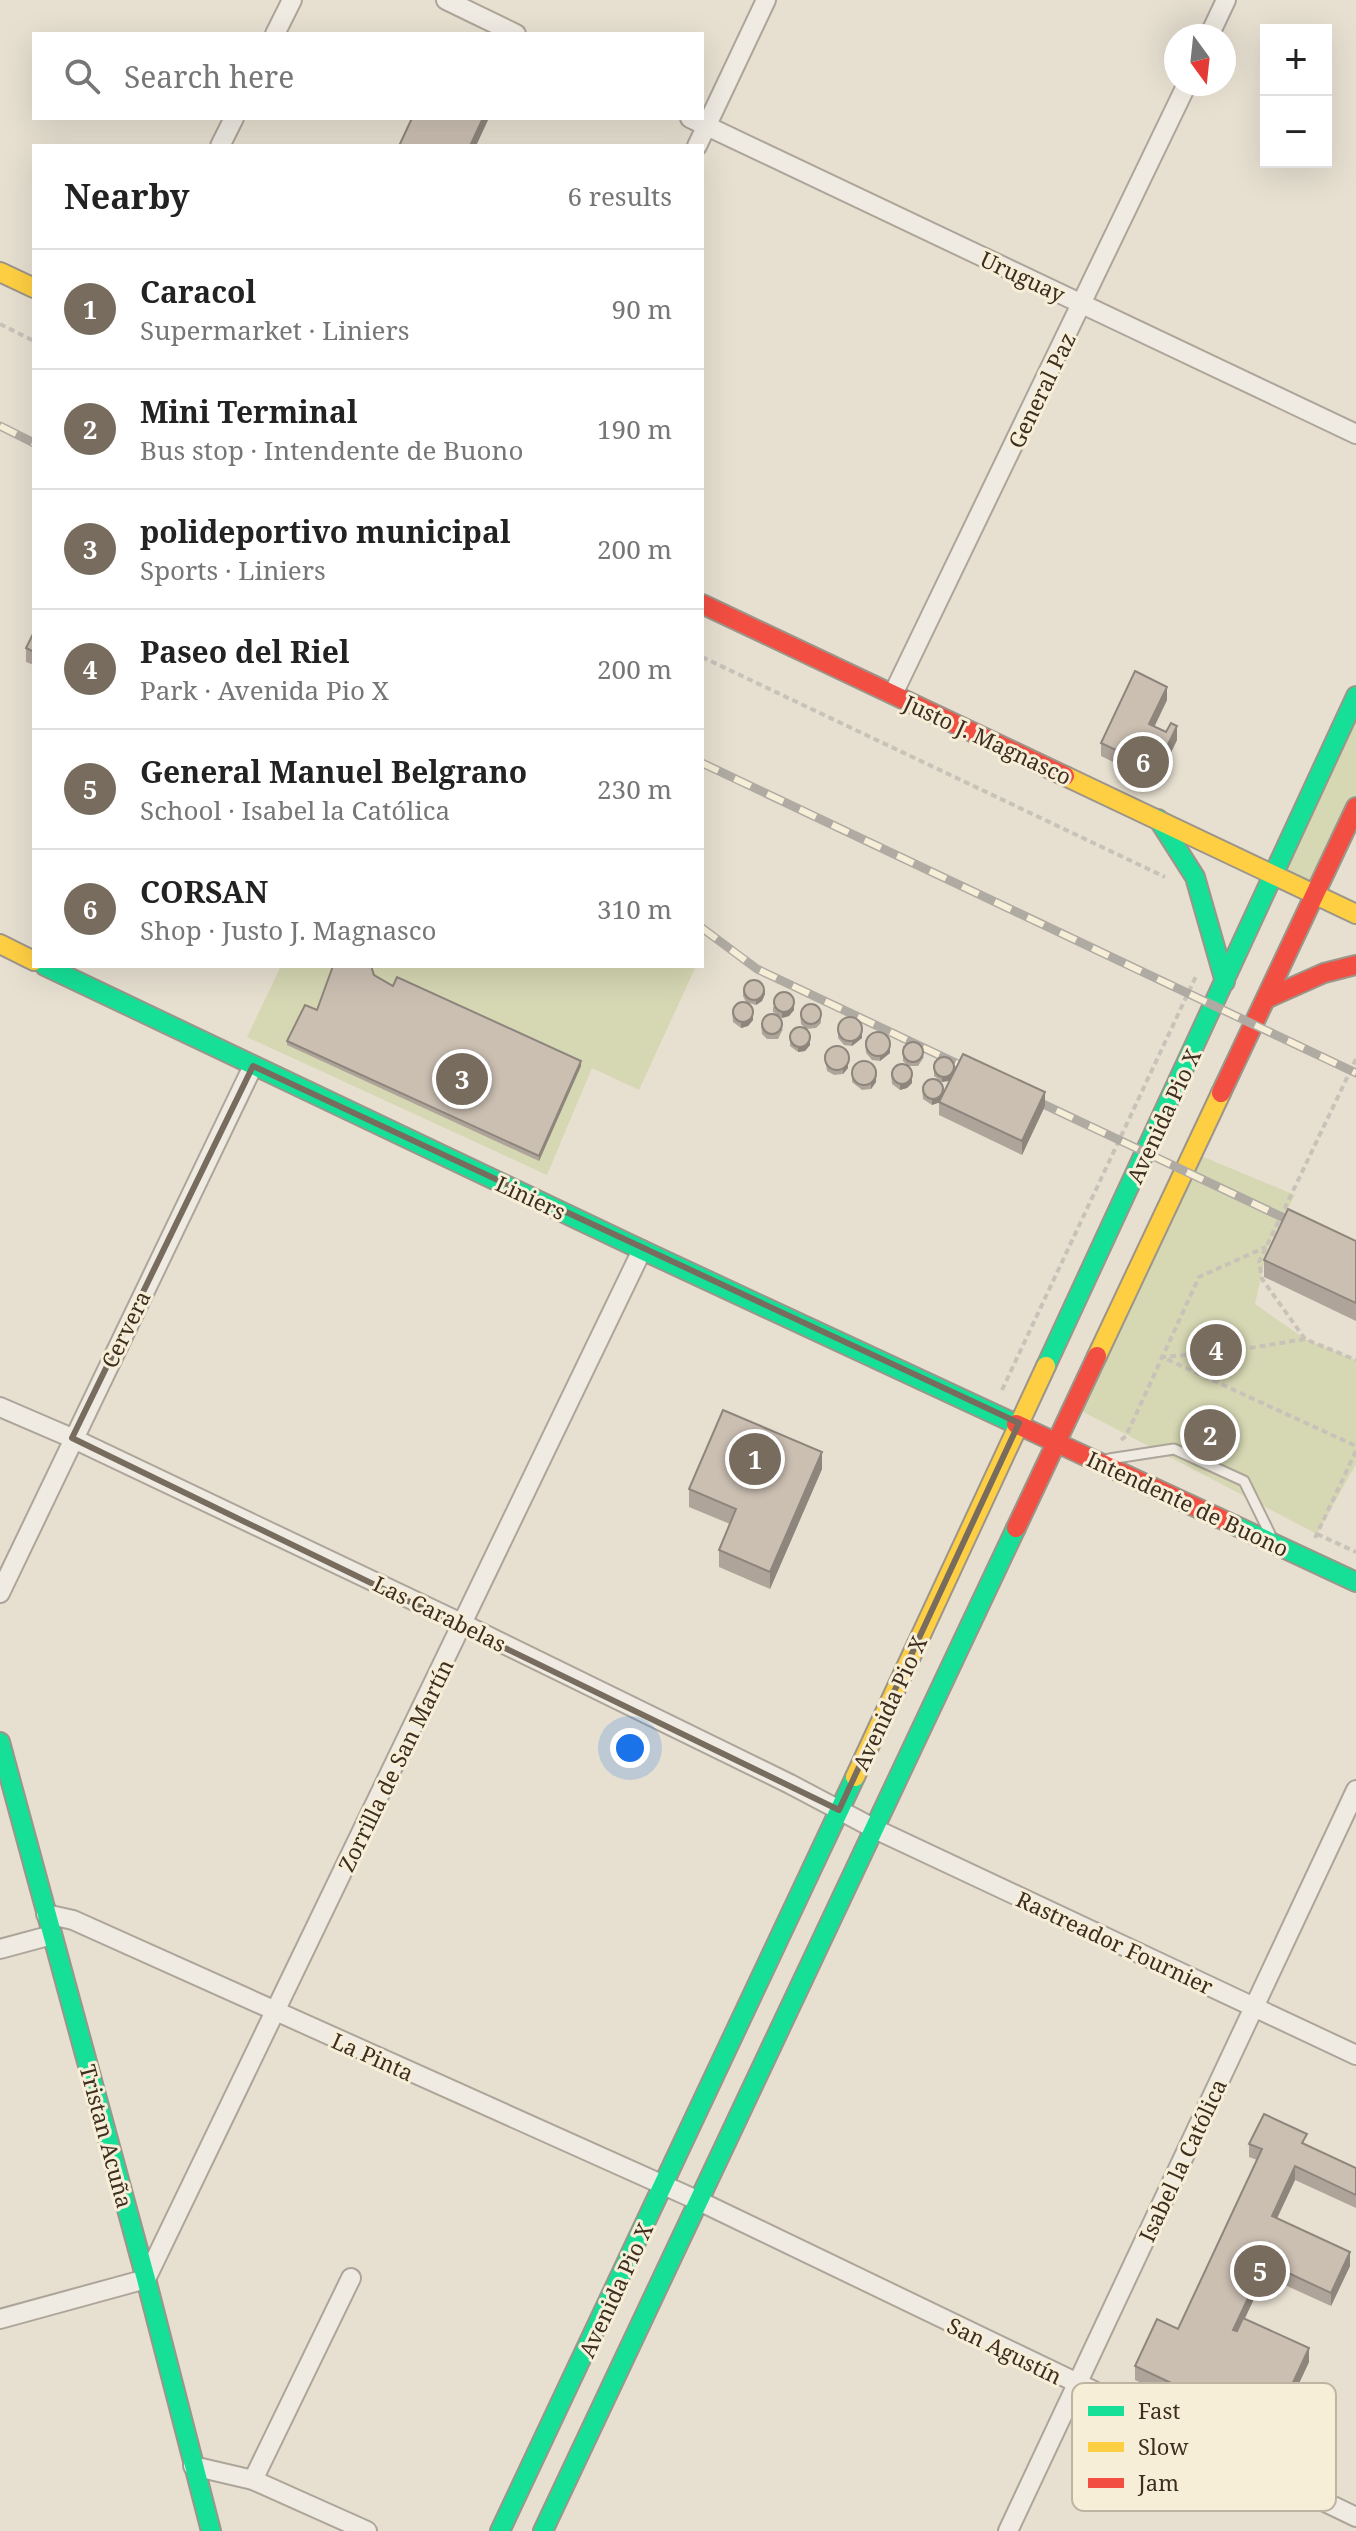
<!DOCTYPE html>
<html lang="en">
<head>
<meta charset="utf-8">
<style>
  :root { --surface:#fff; --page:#f2f2f2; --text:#222; --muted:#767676; --line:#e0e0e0; --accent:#786c5e }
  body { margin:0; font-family:"Noto Serif",serif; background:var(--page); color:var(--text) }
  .controls { position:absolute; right:24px; top:24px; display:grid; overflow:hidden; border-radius:0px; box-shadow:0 8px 32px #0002 }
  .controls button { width:72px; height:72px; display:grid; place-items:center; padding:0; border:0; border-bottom:2px solid var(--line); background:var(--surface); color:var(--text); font:40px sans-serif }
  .compass { position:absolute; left:1164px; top:24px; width:72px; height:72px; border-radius:50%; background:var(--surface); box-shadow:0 8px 32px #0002; rotate:165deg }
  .you { position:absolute; left:630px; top:1748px; width:28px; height:28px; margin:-20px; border:6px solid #fff; border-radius:50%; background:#1a73e8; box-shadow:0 0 0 12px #1a73e833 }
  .badge { display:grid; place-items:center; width:52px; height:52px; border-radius:50%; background:var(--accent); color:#fff; font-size:26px; font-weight:700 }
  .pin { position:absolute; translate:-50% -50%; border:4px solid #fff; box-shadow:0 2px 8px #0006 }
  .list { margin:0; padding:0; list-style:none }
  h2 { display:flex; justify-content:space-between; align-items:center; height:104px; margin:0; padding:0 32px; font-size:34px }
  h2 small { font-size:26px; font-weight:400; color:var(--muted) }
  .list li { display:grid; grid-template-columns:52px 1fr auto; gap:24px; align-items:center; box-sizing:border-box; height:120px; padding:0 32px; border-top:2px solid var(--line) }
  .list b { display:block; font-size:30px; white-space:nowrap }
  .list p { margin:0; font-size:26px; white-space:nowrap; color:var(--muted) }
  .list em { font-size:26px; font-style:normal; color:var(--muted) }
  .icon { flex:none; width:44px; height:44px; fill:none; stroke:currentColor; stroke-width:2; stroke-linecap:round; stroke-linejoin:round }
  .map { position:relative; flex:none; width:1356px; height:2531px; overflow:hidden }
  .search { position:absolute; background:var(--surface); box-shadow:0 8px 32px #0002; left:32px; top:32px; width:672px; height:88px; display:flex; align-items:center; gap:20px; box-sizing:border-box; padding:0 28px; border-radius:0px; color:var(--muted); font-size:30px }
  .panel { position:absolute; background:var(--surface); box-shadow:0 8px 32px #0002; left:32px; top:144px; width:672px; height:824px; border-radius:0px }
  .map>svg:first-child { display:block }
</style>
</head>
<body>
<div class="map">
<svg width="1356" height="2531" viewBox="0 0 1356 2531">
  <rect width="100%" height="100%" fill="#e7e0d1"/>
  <g fill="#d6d7b3">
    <polygon points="1356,696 1356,807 1314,893 1274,874"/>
    <polygon points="281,966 696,966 639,1090 592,1068 547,1175 247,1037"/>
    <polygon points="1194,1153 1295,1195 1268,1246 1255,1304 1305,1339 1356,1360 1356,1464 1317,1534 1074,1407"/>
  </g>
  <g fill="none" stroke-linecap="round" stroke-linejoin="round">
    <g stroke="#ada599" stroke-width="13">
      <polyline id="lane" points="1109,1459 1174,1449 1244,1481 1270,1534"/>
    </g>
    <g stroke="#ada599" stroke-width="22">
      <g id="street">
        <polyline points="446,0 516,34"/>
        <polyline points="275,34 292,0"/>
        <polyline points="1209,36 1226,0"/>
        <polyline points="690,118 1356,434"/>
        <polyline points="220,146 234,118"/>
        <polyline points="697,146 766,0"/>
        <polyline points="893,694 1187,84"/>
        <polyline points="0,1407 72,1438 463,1624 790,1784 875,1829 1356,2055"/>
        <polyline points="0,1593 253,1066"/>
        <polyline points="46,1914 73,1920 699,2201 1356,2517"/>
        <polyline points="0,1949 52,1935"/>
        <polyline points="0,2319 146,2279 642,1250"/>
        <polyline points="193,2466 253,2480 367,2531"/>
        <polyline points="253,2480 351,2278"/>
        <polyline points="1008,2531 1356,1790"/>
      </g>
    </g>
    <g stroke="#9c958a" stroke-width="22">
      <g id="fast">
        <polyline points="1158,819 1195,877 1225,982"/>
        <polyline points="45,966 642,1250 1016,1424"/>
        <polyline points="1046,1366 1356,696"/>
        <polyline points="1234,1525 1356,1582"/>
        <polyline points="0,1742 146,2279 211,2531"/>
        <polyline points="500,2531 855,1777"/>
        <polyline points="543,2531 1016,1528"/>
      </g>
    </g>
    <g stroke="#9c958a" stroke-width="22">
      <g id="slow">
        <polyline points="0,272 34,288"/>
        <polyline points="1065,776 1356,914"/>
        <polyline points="0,944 34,961"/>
        <polyline points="1097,1356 1221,1093"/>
        <polyline points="855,1777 1046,1366"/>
      </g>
    </g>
    <g stroke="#9c958a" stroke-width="22">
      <g id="jam">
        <polyline points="702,604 1065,776"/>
        <polyline points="1268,998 1324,973 1356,965"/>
        <polyline points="1221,1093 1356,807"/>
        <polyline points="1016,1424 1234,1525"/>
        <polyline points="1016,1528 1097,1356"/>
      </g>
    </g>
    <g stroke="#c8c2b9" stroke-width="4" stroke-dasharray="6 4" stroke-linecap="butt">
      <polyline points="0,324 34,341"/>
      <polyline points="702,657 1165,877"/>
      <polyline points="1356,1059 1259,1262 1262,1279 1305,1339 1356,1360"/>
      <polyline points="1305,1339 1232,1351 1162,1357 1356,1446"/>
      <polyline points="1002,1390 1197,974"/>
      <polyline points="1121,1440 1126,1436 1199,1277 1266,1247"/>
      <polyline points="1317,1534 1356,1552"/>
      <polyline points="1315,1538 1356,1451"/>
    </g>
    <use href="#lane" stroke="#efebe3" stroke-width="9"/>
    <use href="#street" stroke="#efebe3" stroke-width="18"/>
    <use href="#fast" stroke="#16e098" stroke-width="18"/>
    <use href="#slow" stroke="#ffcf43" stroke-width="18"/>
    <use href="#jam" stroke="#f24e42" stroke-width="18"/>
    <g stroke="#afaaa2" stroke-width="9">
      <g id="rail">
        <polyline points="0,426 34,443"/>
        <polyline points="702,763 1356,1073"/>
        <polyline points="702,928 757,969 977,1073"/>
        <polyline points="1024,1095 1303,1227"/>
      </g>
    </g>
    <use href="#rail" stroke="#f7eed8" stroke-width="6" stroke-dasharray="18" stroke-linecap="butt"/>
  </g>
  <g fill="#afa499">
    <polygon points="34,632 34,665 26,662 26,648"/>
    <polygon points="1167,700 1154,727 1177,740 1156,783 1101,756 1101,743"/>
    <polygon points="374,975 393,986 581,1066 539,1161 287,1045 287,1041 317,1010"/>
    <polygon points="743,991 765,994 762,1001 756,1005 746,1002 743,996"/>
    <polygon points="794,998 794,1010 789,1016 782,1018 773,1012 773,1007"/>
    <polygon points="753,1008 753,1020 748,1026 741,1028 733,1022 732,1010"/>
    <polygon points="821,1011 821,1023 816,1028 806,1029 801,1024 800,1012"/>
    <polygon points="761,1023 783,1029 778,1039 767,1039 762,1034"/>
    <polygon points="838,1025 862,1038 852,1046 844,1045 838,1038"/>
    <polygon points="790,1032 810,1033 810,1045 805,1051 798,1052 790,1046"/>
    <polygon points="865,1040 890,1041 890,1053 880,1061 872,1060 866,1053"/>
    <polygon points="903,1046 924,1057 918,1066 909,1066 912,1071 912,1083 907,1088 900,1090 892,1084 891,1072 907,1065 903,1061"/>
    <polygon points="824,1054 848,1068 843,1074 834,1075 827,1071"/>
    <polygon points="934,1061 954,1071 1045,1106 1022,1155 939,1115 939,1102 932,1105 923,1099 922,1087 943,1094 950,1080 942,1082 934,1076"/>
    <polygon points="852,1069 877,1070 876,1082 871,1089 862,1090 852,1082"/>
    <polygon points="1356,1241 1356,1321 1264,1277 1264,1260"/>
    <polygon points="822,1469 770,1589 719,1567 719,1550 730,1524 689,1507 689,1489"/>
    <polygon points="1249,2144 1307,2145 1356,2168 1356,2208 1295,2180 1277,2218 1350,2266 1331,2306 1265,2276 1245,2318 1309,2362 1271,2443 1135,2380 1135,2366 1178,2329 1257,2160 1249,2157"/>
  </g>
  <g fill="#8e867d">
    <polygon points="483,118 489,118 476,146 470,146"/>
    <polygon points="1167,687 1167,700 1149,738 1149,724"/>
    <polygon points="1177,726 1177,740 1156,783 1156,769"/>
    <polygon points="765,990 765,994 762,1001 756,1005 756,1000"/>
    <polygon points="794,1006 794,1010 789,1016 782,1018 782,1013"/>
    <polygon points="753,1016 753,1020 748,1026 741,1028 741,1023"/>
    <polygon points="862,1034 862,1038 852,1046 852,1042"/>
    <polygon points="810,1041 810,1045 805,1051 798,1052 798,1048"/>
    <polygon points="890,1049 890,1053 880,1061 880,1057"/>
    <polygon points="581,1061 581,1066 539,1161 539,1156"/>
    <polygon points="848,1063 848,1068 843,1074 843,1069"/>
    <polygon points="954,1070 949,1081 942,1082 942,1078"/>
    <polygon points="876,1078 876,1082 871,1089 871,1084"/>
    <polygon points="912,1078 912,1083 907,1088 900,1090 900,1085"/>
    <polygon points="1045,1092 1045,1106 1022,1155 1022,1141"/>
    <polygon points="943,1093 943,1098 938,1103 932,1105 932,1100"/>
    <polygon points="822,1452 822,1469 770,1589 770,1572"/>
    <polygon points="1295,2166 1295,2180 1272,2229 1272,2216"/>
    <polygon points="1350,2252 1350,2266 1331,2306 1331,2293"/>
    <polygon points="1265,2262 1265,2276 1233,2343 1233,2330"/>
    <polygon points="1309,2348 1309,2362 1271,2443 1271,2430"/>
  </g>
  <g fill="#cbbfb2" stroke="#8e867d" stroke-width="2">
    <polygon points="412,118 483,118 470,146 399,146"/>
    <polygon points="34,632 34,652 26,648"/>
    <polygon points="1135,671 1167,687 1149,724 1166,732 1171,723 1177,726 1156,769 1101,743"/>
    <polygon points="333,966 371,966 374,975 393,986 397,977 581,1061 539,1156 287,1041 305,1005 317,1010"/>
    <circle cx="754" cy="990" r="10"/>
    <circle cx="784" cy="1002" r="10"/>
    <circle cx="743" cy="1012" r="10"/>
    <circle cx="811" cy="1014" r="10"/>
    <circle cx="772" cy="1024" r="10"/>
    <circle cx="850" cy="1029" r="12"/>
    <circle cx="800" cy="1037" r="10"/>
    <circle cx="878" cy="1044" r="12"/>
    <circle cx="913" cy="1052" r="10"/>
    <circle cx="837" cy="1058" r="12"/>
    <polygon points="963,1054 1045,1092 1022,1141 939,1102"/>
    <circle cx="944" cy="1067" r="10"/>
    <circle cx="864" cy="1073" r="12"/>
    <circle cx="902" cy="1074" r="10"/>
    <circle cx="933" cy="1089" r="10"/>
    <polygon points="1288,1209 1356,1241 1356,1303 1264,1260"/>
    <polygon points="723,1410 822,1452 770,1572 719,1550 736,1509 689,1489"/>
    <polygon points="1264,2114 1307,2134 1302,2143 1356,2168 1356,2195 1295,2166 1272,2216 1350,2252 1331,2293 1265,2262 1233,2330 1237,2331 1243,2318 1309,2348 1271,2430 1135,2366 1157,2319 1178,2329 1262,2149 1249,2144"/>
  </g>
  <path fill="none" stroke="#786c5e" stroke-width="6" stroke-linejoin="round" d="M253 1066 1019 1423 839 1810 72 1438Z"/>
  <g text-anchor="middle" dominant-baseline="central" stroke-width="6" stroke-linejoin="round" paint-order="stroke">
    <g font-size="22" fill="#3d2e20" stroke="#f7eed8">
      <text transform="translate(1023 276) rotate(25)">Uruguay</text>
      <text transform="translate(1041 390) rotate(-64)">General Paz</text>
      <text transform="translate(988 739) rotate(25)">Justo J. Magnasco</text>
      <text transform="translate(1163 1116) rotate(-65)">Avenida Pio X</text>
      <text transform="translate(531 1197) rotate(25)">Liniers</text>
      <text transform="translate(125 1329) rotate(-64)">Cervera</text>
      <text transform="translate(1188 1503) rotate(25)">Intendente de Buono</text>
      <text transform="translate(440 1613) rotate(26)">Las Carabelas</text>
      <text transform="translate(889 1703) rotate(-65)">Avenida Pio X</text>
      <text transform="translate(395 1765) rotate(-64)">Zorrilla de San Martín</text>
      <text transform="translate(1115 1942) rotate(25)">Rastreador Fournier</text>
      <text transform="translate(373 2056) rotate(24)">La Pinta</text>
      <text transform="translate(107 2136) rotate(75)">Tristan Acuña</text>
      <text transform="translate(1182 2160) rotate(-65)">Isabel la Católica</text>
      <text transform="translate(615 2290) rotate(-65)">Avenida Pio X</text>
      <text transform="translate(1005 2350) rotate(26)">San Agustín</text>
    </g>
  </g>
  <rect x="1072" y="2383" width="264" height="128" rx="12" fill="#f7eed8" stroke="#bfb4a1" stroke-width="2"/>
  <rect x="1088" y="2406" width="36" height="10" fill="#16e098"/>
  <rect x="1088" y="2442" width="36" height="10" fill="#ffcf43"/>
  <rect x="1088" y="2478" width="36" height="10" fill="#f24e42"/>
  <g font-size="22" fill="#3d2e20">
    <text x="1138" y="2419">Fast</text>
    <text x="1138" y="2455">Slow</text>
    <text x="1138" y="2491">Jam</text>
  </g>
</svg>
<div class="controls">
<button>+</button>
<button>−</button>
</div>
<svg class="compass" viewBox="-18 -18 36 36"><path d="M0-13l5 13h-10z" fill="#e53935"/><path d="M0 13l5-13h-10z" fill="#767676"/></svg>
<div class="you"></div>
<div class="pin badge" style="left:755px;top:1459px">1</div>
<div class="pin badge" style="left:1210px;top:1435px">2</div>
<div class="pin badge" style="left:462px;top:1079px">3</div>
<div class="pin badge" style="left:1216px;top:1350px">4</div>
<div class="pin badge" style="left:1260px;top:2271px">5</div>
<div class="pin badge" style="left:1143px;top:762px">6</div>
<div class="search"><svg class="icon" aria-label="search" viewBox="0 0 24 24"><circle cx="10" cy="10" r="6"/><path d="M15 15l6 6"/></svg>Search here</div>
<section class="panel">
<h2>Nearby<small>6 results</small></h2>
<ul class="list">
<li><span class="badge">1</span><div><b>Caracol</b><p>Supermarket · Liniers</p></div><em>90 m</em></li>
<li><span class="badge">2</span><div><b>Mini Terminal</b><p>Bus stop · Intendente de Buono</p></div><em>190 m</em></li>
<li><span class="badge">3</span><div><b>polideportivo municipal</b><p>Sports · Liniers</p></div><em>200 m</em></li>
<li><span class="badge">4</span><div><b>Paseo del Riel</b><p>Park · Avenida Pio X</p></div><em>200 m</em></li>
<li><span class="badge">5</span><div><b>General Manuel Belgrano</b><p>School · Isabel la Católica</p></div><em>230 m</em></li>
<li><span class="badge">6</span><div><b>CORSAN</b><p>Shop · Justo J. Magnasco</p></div><em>310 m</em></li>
</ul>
</section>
</div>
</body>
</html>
